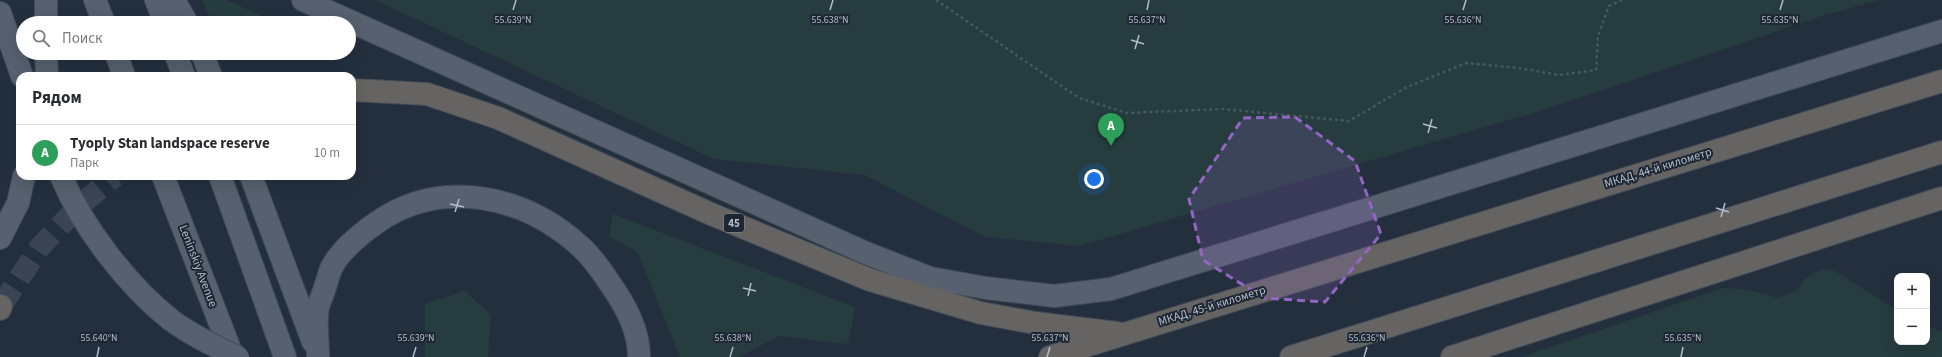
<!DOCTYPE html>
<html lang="ru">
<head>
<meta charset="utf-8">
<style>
  :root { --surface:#fff; --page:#f7f7f7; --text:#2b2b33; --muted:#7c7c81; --line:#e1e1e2; --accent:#7c3aed }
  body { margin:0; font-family:"Source Sans 3",sans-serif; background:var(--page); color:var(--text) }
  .controls { position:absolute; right:12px; bottom:12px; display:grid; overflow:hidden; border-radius:8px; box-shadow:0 4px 16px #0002 }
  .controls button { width:36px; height:36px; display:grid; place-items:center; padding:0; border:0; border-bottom:1px solid var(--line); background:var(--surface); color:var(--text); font:20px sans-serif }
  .you { position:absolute; left:1094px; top:179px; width:14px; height:14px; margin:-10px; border:3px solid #fff; border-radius:50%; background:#1a73e8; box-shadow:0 0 0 6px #1a73e833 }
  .badge { display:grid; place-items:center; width:26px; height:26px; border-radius:50%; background:var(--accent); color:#fff; font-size:13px; font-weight:700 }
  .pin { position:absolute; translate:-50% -33px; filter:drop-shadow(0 1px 2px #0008) }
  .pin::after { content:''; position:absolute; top:21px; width:14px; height:12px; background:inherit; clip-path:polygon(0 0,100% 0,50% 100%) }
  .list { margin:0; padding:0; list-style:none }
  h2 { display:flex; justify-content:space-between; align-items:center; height:52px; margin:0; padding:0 16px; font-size:17px }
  h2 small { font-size:13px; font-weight:400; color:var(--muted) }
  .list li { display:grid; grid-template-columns:26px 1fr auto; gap:12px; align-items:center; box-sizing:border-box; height:56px; padding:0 16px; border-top:1px solid var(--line) }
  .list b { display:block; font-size:15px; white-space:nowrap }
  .list p { margin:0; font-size:13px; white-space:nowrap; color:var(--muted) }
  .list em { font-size:13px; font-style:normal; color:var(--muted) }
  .icon { flex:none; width:22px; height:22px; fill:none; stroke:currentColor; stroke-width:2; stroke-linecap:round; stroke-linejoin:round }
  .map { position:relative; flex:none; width:1942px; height:357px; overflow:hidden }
  .search { position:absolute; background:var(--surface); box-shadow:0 4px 16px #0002; left:16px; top:16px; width:340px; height:44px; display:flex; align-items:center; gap:10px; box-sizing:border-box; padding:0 14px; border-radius:22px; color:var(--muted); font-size:15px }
  .panel { position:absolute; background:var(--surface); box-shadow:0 4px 16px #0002; left:16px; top:72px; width:340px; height:108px; border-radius:12px }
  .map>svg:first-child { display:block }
</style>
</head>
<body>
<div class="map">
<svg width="1942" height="357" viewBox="0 0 1942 357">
  <rect width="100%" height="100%" fill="#242f3e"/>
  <g fill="#263c3f">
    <polygon points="202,0 226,0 278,23 212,23"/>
    <polygon points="375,0 1879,0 1825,15 1540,111 1079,246 986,237 864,175 714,159"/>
    <polygon points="613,214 855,307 848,344 779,336 739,357 680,357 638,253 609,236"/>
    <polygon points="1824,269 1835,271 1897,310 1897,342 1927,342 1927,326 1942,332 1942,357 1521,357 1723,288 1745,289 1778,298 1798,290 1804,280 1813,273"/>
    <polygon points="465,291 491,315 488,357 425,357 425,304"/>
  </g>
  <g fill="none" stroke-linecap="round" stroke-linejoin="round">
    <polyline stroke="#3a4453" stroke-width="22" stroke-dasharray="22 11" stroke-linecap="butt" points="1,306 40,247 79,206 115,176"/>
    <g stroke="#414a57" stroke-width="24">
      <g id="primary">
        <polyline points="46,0 46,23"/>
        <polyline points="95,0 104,23"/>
        <polyline points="156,0 165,23"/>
        <polyline points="174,0 187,23"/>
        <polyline points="303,0 866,253 930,278 986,288 1054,296 1111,289 1942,31"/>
        <polyline points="0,13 22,76"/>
        <polyline points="46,53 47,76"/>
        <polyline points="116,53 124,76"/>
        <polyline points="175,53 184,76"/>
        <polyline points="202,53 211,76"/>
        <polyline points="163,176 233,357"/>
        <polyline points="220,176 285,357"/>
        <polyline points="251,176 313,342"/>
        <polyline points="0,238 18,203 24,176"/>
        <path d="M318 356C318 340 315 322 318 307 320 300 324 292 326 284 328 279 329 272 332 267 340 251 362 233 376 223 442 177 524 195 581 247 592 257 601 270 609 282 625 305 639 329 639 357"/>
      </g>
    </g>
    <g stroke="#434c59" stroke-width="24">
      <g id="trunk">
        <polyline points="352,90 427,94 498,118 711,214 870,280 981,313 1035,323 1117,333"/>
        <polyline points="0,309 1,306"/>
        <polyline points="1050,357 1942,81"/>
        <polyline points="1291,357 1942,152"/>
        <polyline points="1452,357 1942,198"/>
      </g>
    </g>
    <polyline stroke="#44595c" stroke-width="2.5" stroke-dasharray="3 3" stroke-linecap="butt" points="936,0 1079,98 1127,113 1223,109 1349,121 1405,88 1466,63 1519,68 1559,75 1596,70 1598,36 1609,6 1622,0"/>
    <use href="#primary" stroke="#56606e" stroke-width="22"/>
    <use href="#trunk" stroke="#656462" stroke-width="22"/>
    <g stroke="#414a57" stroke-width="24" stroke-linecap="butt">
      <path id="primary-bridge" d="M61 176C83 228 128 286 171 320 191 335 216 347 238 357"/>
    </g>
    <use href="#primary-bridge" stroke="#56606e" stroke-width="22"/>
  </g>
  <path fill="#9266c3" fill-opacity="0.2" stroke="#9266c3" stroke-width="3" stroke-dasharray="8 5" stroke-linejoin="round" d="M1295 117 1355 161 1381 234 1325 302 1264 298 1203 260 1189 199 1243 118Z"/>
  <path fill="none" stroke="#b4bcc9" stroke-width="1.5" d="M513 10 516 0M830 10 833 0M1147 10 1149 0M1463 10 1466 0M1780 10 1783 0M1131 40 1144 44M1135 49 1139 35M1423 124 1437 128M1428 133 1432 119M450 204 464 207M1716 208 1729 212M455 212 459 199M1721 217 1725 203M743 288 756 291M748 296 751 283M97 357 99 347M413 357 416 347M730 357 733 347M1047 357 1050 347M1364 357 1367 347M1681 357 1683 347"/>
  <g text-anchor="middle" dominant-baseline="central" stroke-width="4" stroke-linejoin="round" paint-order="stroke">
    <rect fill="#1d2633" stroke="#878f9c" stroke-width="1" x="724" y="214" width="20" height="18" rx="3"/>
    <g font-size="11" font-weight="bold" fill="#b4bcc9">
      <text x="734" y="223">45</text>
    </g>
    <g font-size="12" fill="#b4bcc9" stroke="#1d2633">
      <text transform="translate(1658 168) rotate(-17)">МКАД, 44-й километр</text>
      <text transform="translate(198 266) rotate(69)">Leninskiy Avenue</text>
      <text transform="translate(1212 306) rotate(-17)">МКАД, 45-й километр</text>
    </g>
  </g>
  <g font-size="10" text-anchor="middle" fill="#b4bcc9" stroke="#1d2633" stroke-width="4" stroke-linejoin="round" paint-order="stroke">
    <text x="513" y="23">55.639°N</text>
    <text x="830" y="23">55.638°N</text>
    <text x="1147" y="23">55.637°N</text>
    <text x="1463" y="23">55.636°N</text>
    <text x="1780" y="23">55.635°N</text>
    <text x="99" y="341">55.640°N</text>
    <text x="1367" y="341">55.636°N</text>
    <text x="416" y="341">55.639°N</text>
    <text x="733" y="341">55.638°N</text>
    <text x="1050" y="341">55.637°N</text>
    <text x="1683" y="341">55.635°N</text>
  </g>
</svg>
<div class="controls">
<button>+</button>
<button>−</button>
</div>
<div class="you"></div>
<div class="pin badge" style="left:1111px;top:146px;background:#2e9e5b">A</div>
<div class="search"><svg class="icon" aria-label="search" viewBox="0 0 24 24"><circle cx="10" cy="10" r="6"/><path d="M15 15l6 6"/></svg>Поиск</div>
<section class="panel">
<h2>Рядом<small></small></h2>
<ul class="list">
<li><span class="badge" style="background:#2e9e5b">A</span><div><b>Tyoply Stan landspace reserve</b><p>Парк</p></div><em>10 m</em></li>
</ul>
</section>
</div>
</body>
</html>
